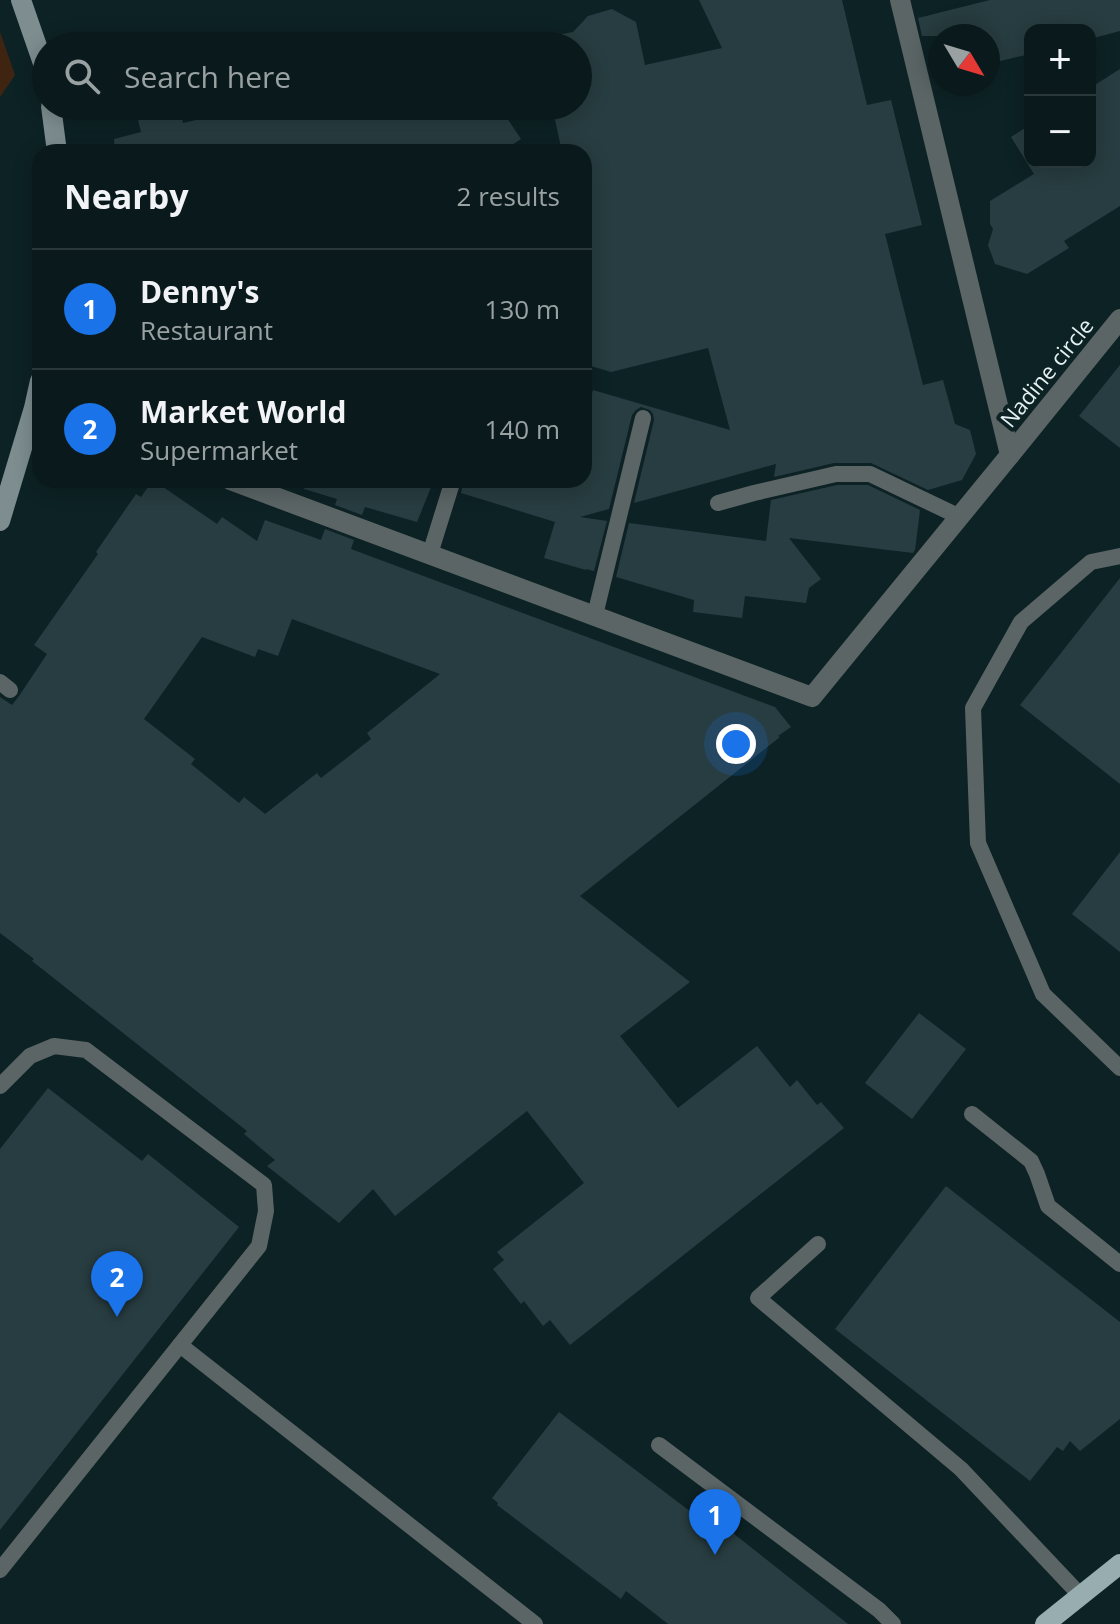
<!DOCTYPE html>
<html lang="en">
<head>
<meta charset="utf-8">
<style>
  :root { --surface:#0a1a1c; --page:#132325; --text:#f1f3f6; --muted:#99a1a3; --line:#2a383b; --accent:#1a73e8 }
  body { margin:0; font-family:"Open Sans",sans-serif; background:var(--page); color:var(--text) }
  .controls { position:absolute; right:24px; top:24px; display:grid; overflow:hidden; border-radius:16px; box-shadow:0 4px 20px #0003 }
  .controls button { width:72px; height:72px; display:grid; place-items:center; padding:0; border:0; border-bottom:2px solid var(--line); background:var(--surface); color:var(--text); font:40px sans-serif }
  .compass { position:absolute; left:928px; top:24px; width:72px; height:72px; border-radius:50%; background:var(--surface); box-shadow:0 4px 20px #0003; rotate:128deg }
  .you { position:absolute; left:736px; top:744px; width:28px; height:28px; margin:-20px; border:6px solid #fff; border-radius:50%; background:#1a73e8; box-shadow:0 0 0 12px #1a73e833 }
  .badge { display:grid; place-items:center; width:52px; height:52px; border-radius:50%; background:var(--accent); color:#fff; font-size:26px; font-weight:700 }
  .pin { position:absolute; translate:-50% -66px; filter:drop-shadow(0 2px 4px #0008) }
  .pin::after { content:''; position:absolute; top:42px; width:28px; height:24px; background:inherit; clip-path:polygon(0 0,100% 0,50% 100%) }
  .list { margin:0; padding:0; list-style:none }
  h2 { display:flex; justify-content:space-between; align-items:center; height:104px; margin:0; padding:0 32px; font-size:34px }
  h2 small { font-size:26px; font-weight:400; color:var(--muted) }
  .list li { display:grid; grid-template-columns:52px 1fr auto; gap:24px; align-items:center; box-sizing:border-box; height:120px; padding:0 32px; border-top:2px solid var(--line) }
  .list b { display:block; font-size:30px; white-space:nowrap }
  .list p { margin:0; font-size:26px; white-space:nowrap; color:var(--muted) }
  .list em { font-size:26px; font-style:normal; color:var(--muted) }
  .icon { flex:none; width:44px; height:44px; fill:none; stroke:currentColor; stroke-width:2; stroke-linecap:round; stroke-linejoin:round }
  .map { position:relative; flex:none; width:1120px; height:1624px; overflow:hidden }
  .search { position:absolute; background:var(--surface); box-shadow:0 4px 20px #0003; left:32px; top:32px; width:560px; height:88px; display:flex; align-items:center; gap:20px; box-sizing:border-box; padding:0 28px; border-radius:44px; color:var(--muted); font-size:30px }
  .panel { position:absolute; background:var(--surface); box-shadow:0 4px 20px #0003; left:32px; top:144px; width:560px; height:344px; border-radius:24px }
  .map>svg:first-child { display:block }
</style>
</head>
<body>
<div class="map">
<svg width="1120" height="1624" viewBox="0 0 1120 1624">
  <rect width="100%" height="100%" fill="#0d2225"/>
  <polygon fill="#3f2511" points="0,32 15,75 0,97"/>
  <g fill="#283d41" fill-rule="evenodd">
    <polygon points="699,0 842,0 867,105 891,100 922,225 885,234 923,385 943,380 955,424 970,430 976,454 962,480 928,490 871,463 834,463 774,477 776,464 634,503 654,420 653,414 650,410 641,407 636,410 632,415 609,509 580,517 607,521 594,571 586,569 586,570 544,558 555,522 461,493 464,480 584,480 584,421 593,390 730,430 708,348 611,372 584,364 584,272 588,270 584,251 584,152 562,152 552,106 578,106 578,46 538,46 537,39 573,32 588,16 612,9 636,22 645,65 722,48"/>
    <polygon points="990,0 1120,0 1120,31 1090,39 1090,30 1030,30 1030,54 988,64 988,36 922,36 918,18"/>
    <polygon points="1120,69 1120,206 1064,241 1069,248 1027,274 995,264 988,245 993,229 990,224 990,201 1034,174 1011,137 1030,125 1030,162 1090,162 1090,88"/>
    <polygon points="179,106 183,123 257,106 499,106 521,139 501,152 115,152 114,139 141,132 137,116"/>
    <polygon points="1120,365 1120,448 1079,416"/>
    <path d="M153 480 217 524 222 517 257 541 265 520 321 540 325 529 354 540 351 549 775 707 791 727 778 736 780 737 580 896 690 982 620 1036 678 1108 757 1046 790 1087 797 1080 817 1105 821 1102 844 1128 570 1345 550 1320 543 1326 524 1301 521 1304 493 1269 504 1260 497 1252 584 1183 527 1111 395 1216 373 1189 339 1223 267 1166 275 1160 244 1134 247 1131 32 961 34 959 0 933V697L12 705 19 696 47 654 34 645 98 554 96 552 136 494 141 497ZM292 619 440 674 367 733 371 739 321 778 317 773 265 814 244 797 239 803 191 764 195 759 144 719 202 637 255 657 258 649 278 656Z"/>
    <polygon points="305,480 434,480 417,522 365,507 362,515 335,505 337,499 304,489"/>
    <polygon points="837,485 868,485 920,510 915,550 913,553 789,538 821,579 809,588 806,603 745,596 742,618 693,612 694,600 616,577 629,523 766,541 771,500"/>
    <polygon points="1120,578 1120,784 1020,705"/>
    <polygon points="1120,852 1120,952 1072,914"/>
    <polygon points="919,1013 966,1049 912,1119 865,1083"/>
    <polygon points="48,1088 142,1161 148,1154 239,1227 0,1530 0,1149"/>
    <polygon points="946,1186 1120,1322 1120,1419 1080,1451 1070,1441 1063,1451 1057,1447 1030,1481 835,1329"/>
    <polygon points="559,1412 699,1518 705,1511 848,1624 668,1624 626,1591 621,1599 497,1505 498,1503 492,1498"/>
  </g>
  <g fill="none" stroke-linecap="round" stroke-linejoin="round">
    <g stroke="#5b6566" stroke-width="16">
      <polyline points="718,503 754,493 836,474 870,474 960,517"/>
      <polyline points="430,554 453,480"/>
      <polyline points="1120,556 1091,562 1021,622 973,708 978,843 1043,994 1120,1068"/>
      <polyline points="595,615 643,418"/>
      <polyline points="0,682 10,690"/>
      <polyline points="0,1086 30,1056 54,1046 86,1050 264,1185 266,1211 259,1246 0,1570"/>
      <polyline points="972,1114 1031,1161 1037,1174 1048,1206 1120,1264"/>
      <polyline points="818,1244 758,1298 961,1469 1081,1596"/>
      <polyline points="180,1345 535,1624"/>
      <polyline points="659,1445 879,1610 893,1624"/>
    </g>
    <g stroke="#5b6566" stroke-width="20">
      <polyline points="1010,455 1120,319"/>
      <polyline points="230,480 812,697 1010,455 900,0"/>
    </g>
    <g stroke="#7d8d90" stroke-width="20">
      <polyline points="21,0 46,72"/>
      <polyline points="51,106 57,152"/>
      <polyline points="0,521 34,408 40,381"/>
    </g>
    <polyline stroke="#98adb0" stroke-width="20" points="1045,1624 1120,1564"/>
  </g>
  <g text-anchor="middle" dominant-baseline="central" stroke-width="8" stroke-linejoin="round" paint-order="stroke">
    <g font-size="22" fill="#e4f0f2" stroke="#0d2225">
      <text transform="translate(1046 372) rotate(-51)">Nadine circle</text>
    </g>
  </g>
</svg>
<div class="controls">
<button>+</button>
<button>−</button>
</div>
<svg class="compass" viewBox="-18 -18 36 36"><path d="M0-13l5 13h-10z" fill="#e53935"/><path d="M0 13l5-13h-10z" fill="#99a1a3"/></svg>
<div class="you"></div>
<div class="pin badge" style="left:715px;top:1555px">1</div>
<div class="pin badge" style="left:117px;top:1317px">2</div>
<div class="search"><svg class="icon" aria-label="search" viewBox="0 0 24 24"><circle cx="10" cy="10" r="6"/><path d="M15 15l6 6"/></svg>Search here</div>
<section class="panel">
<h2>Nearby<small>2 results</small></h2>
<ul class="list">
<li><span class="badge">1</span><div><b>Denny's</b><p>Restaurant</p></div><em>130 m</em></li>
<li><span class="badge">2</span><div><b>Market World</b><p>Supermarket</p></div><em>140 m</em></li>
</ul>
</section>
</div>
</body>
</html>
